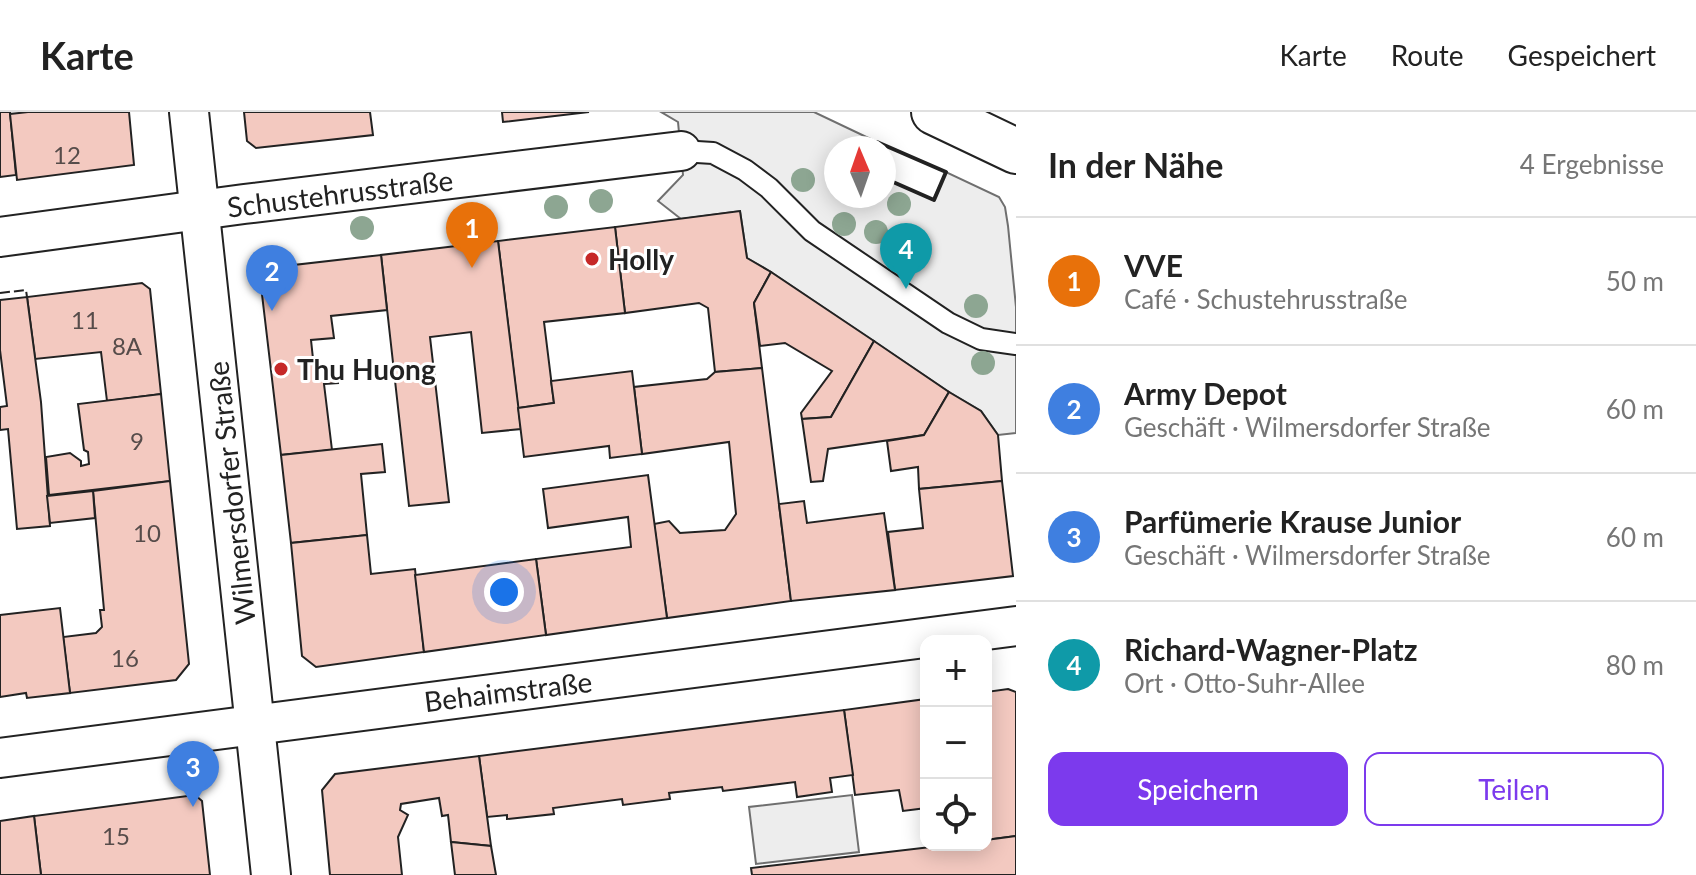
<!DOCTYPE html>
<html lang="de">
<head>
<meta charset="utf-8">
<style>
  :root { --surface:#fff; --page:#f2f2f2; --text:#222; --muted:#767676; --line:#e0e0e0; --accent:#7c3aed }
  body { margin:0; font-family:Lato,sans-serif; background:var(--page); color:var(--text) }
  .controls { position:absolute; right:24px; bottom:24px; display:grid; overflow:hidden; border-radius:16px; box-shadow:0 4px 20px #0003 }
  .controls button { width:72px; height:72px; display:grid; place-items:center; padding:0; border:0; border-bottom:2px solid var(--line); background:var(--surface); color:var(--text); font:40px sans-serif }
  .compass { position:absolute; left:824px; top:24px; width:72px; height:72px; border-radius:50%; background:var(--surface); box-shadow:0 4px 20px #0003; rotate:358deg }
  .you { position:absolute; left:504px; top:480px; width:28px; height:28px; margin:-20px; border:6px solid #fff; border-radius:50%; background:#1a73e8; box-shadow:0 0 0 12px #1a73e833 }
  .badge { display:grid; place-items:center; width:52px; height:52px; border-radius:50%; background:var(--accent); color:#fff; font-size:26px; font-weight:700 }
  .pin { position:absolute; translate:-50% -66px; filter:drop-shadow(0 2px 4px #0008) }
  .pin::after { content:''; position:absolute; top:42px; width:28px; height:24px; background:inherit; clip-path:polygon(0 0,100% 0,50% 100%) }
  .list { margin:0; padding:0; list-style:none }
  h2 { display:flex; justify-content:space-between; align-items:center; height:104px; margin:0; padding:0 32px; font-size:34px }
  h2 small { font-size:26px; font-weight:400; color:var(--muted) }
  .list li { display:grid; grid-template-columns:52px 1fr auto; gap:24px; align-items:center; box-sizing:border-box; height:128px; padding:0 32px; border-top:2px solid var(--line) }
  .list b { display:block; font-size:30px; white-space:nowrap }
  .list p { margin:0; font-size:26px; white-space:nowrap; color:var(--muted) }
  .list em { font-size:26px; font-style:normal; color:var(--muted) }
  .actions { display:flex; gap:16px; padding:24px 32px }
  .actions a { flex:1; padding:18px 0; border:2px solid var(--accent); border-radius:16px; text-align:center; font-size:28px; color:var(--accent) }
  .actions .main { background:var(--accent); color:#fff }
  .icon { flex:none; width:44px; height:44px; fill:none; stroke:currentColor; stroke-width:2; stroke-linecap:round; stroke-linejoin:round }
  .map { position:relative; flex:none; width:1016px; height:763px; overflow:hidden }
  header { display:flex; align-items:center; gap:48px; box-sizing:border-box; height:112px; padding:0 40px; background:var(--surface); border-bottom:2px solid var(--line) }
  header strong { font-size:38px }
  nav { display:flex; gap:44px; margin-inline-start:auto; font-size:28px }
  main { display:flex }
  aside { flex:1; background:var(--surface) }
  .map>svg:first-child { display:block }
</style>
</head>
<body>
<header>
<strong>Karte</strong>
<nav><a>Karte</a><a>Route</a><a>Gespeichert</a></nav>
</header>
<main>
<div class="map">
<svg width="1016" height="763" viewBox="0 0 1016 763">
  <rect width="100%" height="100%" fill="#fff"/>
  <g fill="#ededed" stroke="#6f6f6f" stroke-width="2">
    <polygon points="661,0 814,0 877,30 874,36 836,36 836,84 884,84 884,66 933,88 946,60 999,85 1005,95 1008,114 1016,195 1016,321 998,323 981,299 949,280 771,160 747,146 740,99 681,107 658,89 683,63 678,10"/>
    <polygon points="852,683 859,740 756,752 749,695"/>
  </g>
  <g fill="#f3c9c0" stroke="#222" stroke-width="2">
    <polygon points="0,0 10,0 16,63 0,65"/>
    <polygon points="28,0 129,0 134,53 17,68 10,2"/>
    <polygon points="244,0 370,0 373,23 256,36 247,29"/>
    <polygon points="502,0 589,0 503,10"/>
    <polygon points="740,99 747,146 771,160 754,191 762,256 715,260 708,196 699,191 625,201 615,115"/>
    <polygon points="615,115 625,201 544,210 554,291 518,296 498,129"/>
    <polygon points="498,129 521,317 482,321 471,220 430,225 449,390 409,394 381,143"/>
    <polygon points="381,143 387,198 331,204 334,226 311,228 314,256 336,254 338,271 324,272 332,338 281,343 259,157"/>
    <polygon points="771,160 874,229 831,305 802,307 801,301 832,259 785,231 760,234 754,191"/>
    <polygon points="142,171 150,177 161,282 107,289 101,240 35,247 27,185"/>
    <polygon points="27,185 41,290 50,414 17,417 8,317 0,318 0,295 7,294 0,238 0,188"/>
    <polygon points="874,229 949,280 924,323 828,337 823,369 811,370 802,307 831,305"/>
    <polygon points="762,256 791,489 667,506 654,412 669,409 680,421 725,418 736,402 729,330 642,342 634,275 707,267 715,260"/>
    <polygon points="632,259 642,342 610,346 609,334 524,345 518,296 554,291 551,269"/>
    <polygon points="949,280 981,299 998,323 1002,369 919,377 918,355 891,359 887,329 924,323"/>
    <polygon points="161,282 170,369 49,383 46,345 70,341 81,349 81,354 89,352 88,340 84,338 78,292"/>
    <polygon points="382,332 385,360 361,362 367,423 291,431 281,343"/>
    <polygon points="648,363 667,506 546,523 536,447 631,435 628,405 548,416 543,377"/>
    <polygon points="170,369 189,552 176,568 70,581 63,525 96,521 102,515 100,498 104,498 93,379"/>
    <polygon points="1002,369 1013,464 895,478 888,420 923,416 919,377"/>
    <polygon points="93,379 95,406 50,411 47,384"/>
    <polygon points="804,389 807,411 884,401 895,478 791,489 779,392"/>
    <polygon points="367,423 371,462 415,457 424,540 316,555 302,544 291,431"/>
    <polygon points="536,447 546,523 424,540 415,463"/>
    <polygon points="60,496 70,581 27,586 26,581 0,585 0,503"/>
    <polygon points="1008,577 1016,580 1016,724 986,728 986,580"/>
    <polygon points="926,587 926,647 922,652 926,674 926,696 903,699 899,678 855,683 844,598"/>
    <polygon points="844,598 853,663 830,666 832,680 797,685 795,670 723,679 722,675 669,681 670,687 623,693 622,687 553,696 554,702 507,707 507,703 487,705 479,644"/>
    <polygon points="479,644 491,734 451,730 448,703 442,704 439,686 401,692 400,698 408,703 398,725 402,763 330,763 322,678 335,662"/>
    <polygon points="195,683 202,689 210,763 41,763 34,704"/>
    <polygon points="34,704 41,763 0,763 0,709"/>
    <polygon points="1016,724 1016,763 752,763 751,756 948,733 986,733 986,728"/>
    <polygon points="451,730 491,734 496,763 455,763"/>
  </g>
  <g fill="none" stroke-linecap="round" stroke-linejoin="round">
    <g stroke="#222" stroke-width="24">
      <polyline id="lane" points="681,39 713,41 745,58 769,76 812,119 948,211 981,227 1016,232"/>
    </g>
    <g stroke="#222" stroke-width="42">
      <g id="street">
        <polyline points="189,0 271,763"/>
        <polyline points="0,125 244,92 681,39"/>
        <polyline points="0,646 1016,514"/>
      </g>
    </g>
    <g stroke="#222" stroke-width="48">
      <polyline id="secondary" points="934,0 1016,39"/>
    </g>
    <use href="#lane" stroke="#fff" stroke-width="20"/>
    <use href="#street" stroke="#fff" stroke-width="38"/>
    <use href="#secondary" stroke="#fff" stroke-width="44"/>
    <polyline stroke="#222" stroke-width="2" stroke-dasharray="10 4" stroke-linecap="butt" points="0,181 26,178 27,185"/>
    <polyline stroke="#222" stroke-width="4" points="877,30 946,60 934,88 884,66"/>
  </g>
  <g fill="#8da692">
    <circle cx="803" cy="68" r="12"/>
    <circle cx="601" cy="89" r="12"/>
    <circle cx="899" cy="92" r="12"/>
    <circle cx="556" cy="95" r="12"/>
    <circle cx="844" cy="112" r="12"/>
    <circle cx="362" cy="116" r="12"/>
    <circle cx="876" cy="120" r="12"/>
    <circle cx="976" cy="194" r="12"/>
    <circle cx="983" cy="251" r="12"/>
  </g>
  <g fill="#c62828" stroke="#fff" stroke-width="3">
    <circle cx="592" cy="147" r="8"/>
    <circle cx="281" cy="257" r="8"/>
  </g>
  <g text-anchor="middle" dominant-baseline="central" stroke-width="6" stroke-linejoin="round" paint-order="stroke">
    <g font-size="24" fill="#564c4a">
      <text x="67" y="42">12</text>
      <text x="85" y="207">11</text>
      <text x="127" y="233">8A</text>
      <text x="137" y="328">9</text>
      <text x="147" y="420">10</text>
      <text x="125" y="545">16</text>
      <text x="116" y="723">15</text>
    </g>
    <g font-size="28" fill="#222" stroke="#fff">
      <text transform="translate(340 81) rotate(-7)">Schustehrusstraße</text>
      <text transform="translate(231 381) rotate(-96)">Wilmersdorfer Straße</text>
      <text transform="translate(508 579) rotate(-7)">Behaimstraße</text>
    </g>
    <g font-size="28" font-weight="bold" fill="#222" stroke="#fff" text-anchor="start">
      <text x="608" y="147">Holly</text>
      <text x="297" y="257">Thu Huong</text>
    </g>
  </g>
</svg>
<div class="controls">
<button>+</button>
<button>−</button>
<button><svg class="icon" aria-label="locate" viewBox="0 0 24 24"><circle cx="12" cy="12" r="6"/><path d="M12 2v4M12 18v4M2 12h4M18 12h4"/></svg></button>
</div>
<svg class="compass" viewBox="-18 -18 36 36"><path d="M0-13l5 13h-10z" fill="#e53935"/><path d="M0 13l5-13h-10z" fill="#767676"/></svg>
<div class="you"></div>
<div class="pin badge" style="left:472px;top:156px;background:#e8710a">1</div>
<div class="pin badge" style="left:272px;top:199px;background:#3f7fe0">2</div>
<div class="pin badge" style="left:193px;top:695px;background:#3f7fe0">3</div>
<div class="pin badge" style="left:906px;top:177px;background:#0f9aa8">4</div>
</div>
<aside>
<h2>In der Nähe<small>4 Ergebnisse</small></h2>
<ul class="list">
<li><span class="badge" style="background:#e8710a">1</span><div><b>VVE</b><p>Café · Schustehrusstraße</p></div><em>50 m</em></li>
<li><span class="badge" style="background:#3f7fe0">2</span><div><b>Army Depot</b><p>Geschäft · Wilmersdorfer Straße</p></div><em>60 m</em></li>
<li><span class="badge" style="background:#3f7fe0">3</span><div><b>Parfümerie Krause Junior</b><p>Geschäft · Wilmersdorfer Straße</p></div><em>60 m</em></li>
<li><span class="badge" style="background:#0f9aa8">4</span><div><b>Richard-Wagner-Platz</b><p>Ort · Otto-Suhr-Allee</p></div><em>80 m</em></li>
</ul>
<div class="actions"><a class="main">Speichern</a><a>Teilen</a></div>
</aside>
</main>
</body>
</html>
